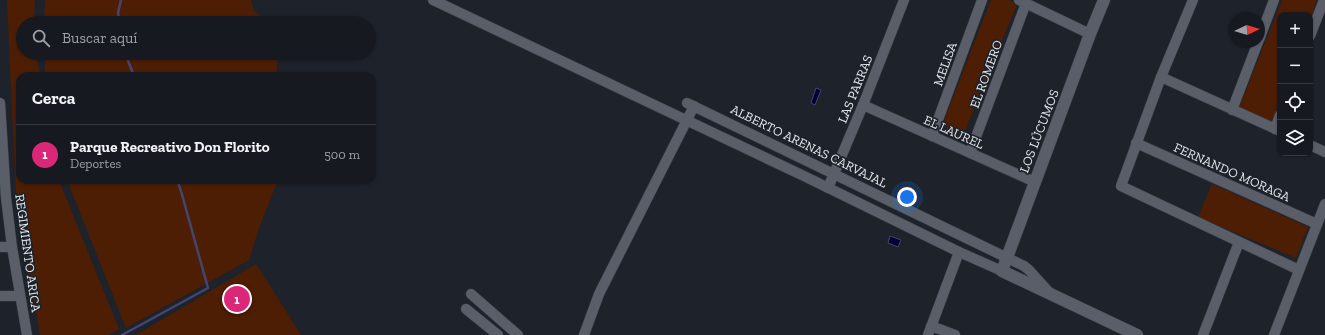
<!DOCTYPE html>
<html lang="es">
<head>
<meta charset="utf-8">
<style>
  :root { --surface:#161a20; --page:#1f2329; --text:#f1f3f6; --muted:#9ea1a5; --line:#35383e; --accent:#db2777 }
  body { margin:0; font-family:"Zilla Slab",serif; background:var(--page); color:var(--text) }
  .controls { position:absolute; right:12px; top:12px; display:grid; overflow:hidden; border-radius:8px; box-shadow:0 1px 3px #0004 }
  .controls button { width:36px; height:36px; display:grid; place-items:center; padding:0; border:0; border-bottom:1px solid var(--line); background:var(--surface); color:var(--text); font:20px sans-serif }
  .compass { position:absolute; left:1229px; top:12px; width:36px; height:36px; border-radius:50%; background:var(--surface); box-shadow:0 1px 3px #0004; rotate:86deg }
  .you { position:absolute; left:907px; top:197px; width:14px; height:14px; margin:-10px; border:3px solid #fff; border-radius:50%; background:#1a73e8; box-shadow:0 0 0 6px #1a73e833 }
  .badge { display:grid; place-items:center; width:26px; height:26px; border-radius:50%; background:var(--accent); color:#fff; font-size:13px; font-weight:700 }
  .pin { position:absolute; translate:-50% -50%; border:2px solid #fff; box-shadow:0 1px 4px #0006 }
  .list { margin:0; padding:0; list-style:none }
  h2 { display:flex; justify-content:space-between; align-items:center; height:52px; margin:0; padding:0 16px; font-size:17px }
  h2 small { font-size:13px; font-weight:400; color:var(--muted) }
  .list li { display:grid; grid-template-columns:26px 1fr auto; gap:12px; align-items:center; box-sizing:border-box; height:60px; padding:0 16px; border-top:1px solid var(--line) }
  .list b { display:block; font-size:15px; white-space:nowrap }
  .list p { margin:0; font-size:13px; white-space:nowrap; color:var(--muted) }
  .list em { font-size:13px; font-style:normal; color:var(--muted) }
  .icon { flex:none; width:22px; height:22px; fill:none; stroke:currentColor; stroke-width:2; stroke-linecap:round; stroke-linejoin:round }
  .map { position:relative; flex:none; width:1325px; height:335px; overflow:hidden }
  .search { position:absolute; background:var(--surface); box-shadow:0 1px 3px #0004; left:16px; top:16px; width:360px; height:44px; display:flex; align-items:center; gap:10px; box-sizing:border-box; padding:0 14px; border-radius:22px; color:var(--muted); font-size:15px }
  .panel { position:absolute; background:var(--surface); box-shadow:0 1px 3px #0004; left:16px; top:72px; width:360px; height:112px; border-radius:12px }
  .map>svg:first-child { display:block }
</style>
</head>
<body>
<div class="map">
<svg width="1325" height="335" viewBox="0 0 1325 335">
  <rect width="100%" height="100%" fill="#1e222b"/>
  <g fill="#4e1e04">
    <polygon points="7,0 35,0 34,23 23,23 23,53 36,53 40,76 20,76 20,180 59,180 119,329 109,335 40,335 16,198"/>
    <polygon points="45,0 251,0 254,11 269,21 269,23 44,23"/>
    <polygon points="991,0 1009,0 1017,4 963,136 942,126"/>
    <polygon points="1282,0 1317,0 1310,19 1310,15 1280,15 1280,100 1272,122 1239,108"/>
    <polygon points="45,53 278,53 276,76 45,76"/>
    <polygon points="67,180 278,180 259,228 249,260 126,328"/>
    <polygon points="1212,184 1308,227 1296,258 1198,217"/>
    <polygon points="256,264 301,335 136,335"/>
  </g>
  <g fill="#000037" stroke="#44456e">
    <polygon points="816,88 821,90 815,105 811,103"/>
    <polygon points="890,236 901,240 898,247 888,243"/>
  </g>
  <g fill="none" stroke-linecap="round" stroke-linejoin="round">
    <g stroke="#44456e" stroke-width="2.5">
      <polyline points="120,23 118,13 121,0"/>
      <polyline points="125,53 134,76"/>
      <polyline points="122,335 208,288 181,191 177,180"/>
    </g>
    <g stroke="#383c43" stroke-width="11">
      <g id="minor">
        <polyline points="433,0 806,177 959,252 1002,271"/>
        <polyline points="1019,0 1090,34"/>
        <polyline points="1193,0 1161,77 1121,186 1299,270"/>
        <polyline points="1310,36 1324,0"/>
        <polyline points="1259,40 1274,0"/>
        <polyline points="1161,77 1280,131"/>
        <polyline points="0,103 6,198 12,247 27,335"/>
        <polyline points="687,103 1024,266 1029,270 1049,292"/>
        <polyline points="863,105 1035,182"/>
        <polyline points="1232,110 1258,42"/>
        <polyline points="1275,129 1280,115"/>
        <polyline points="932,136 982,0"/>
        <polyline points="1136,143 1317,224"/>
        <polyline points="1310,145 1325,152"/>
        <polyline points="970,153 1026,3"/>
        <polyline points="828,188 863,105 904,0"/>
        <polyline points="0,247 12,247"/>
        <polyline points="471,294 518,335"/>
        <polyline points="0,296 20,296"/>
        <polyline points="466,309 498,335"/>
        <polyline points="931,326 955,335"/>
        <polyline points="584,335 599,294 694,106"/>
        <polyline points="928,335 959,252"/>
        <polyline points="1203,335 1239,242"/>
        <polyline points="1274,335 1325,204"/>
      </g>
    </g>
    <g stroke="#383c43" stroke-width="13">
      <polyline id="tertiary" points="1104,0 1090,34 1002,271 1137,335"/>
    </g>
    <use href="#minor" stroke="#595e68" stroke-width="10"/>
    <use href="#tertiary" stroke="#595e68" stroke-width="12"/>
  </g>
  <g text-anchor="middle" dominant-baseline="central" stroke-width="3.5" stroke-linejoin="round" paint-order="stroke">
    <g font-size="13" fill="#e4e7ed" stroke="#1e222b">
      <text transform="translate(945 64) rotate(-70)">MELISA</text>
      <text transform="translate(986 74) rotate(-70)">EL ROMERO</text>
      <text transform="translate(855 89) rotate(-68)">LAS PARRAS</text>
      <text transform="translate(1039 131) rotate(-69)">LOS LÚCUMOS</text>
      <text transform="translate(954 132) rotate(24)">EL LAUREL</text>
      <text transform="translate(809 146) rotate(26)">ALBERTO ARENAS CARVAJAL</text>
      <text transform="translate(1232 172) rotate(24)">FERNANDO MORAGA</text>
      <text transform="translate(28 253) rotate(82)">REGIMIENTO ARICA</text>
    </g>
  </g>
</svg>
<div class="controls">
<button>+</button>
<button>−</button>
<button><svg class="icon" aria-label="locate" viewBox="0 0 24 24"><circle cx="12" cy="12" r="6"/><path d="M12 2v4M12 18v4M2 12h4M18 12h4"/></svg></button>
<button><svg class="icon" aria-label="layers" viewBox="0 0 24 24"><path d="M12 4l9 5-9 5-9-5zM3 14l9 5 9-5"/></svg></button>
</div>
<svg class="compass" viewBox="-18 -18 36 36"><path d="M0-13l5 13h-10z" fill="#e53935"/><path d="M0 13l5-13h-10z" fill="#9ea1a5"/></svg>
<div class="you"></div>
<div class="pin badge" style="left:237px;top:299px">1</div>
<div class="search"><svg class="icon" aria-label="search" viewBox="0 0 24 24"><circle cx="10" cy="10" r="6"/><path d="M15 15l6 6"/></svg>Buscar aquí</div>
<section class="panel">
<h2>Cerca<small></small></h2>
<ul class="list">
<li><span class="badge">1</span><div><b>Parque Recreativo Don Florito</b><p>Deportes</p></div><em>500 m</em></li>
</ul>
</section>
</div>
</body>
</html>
